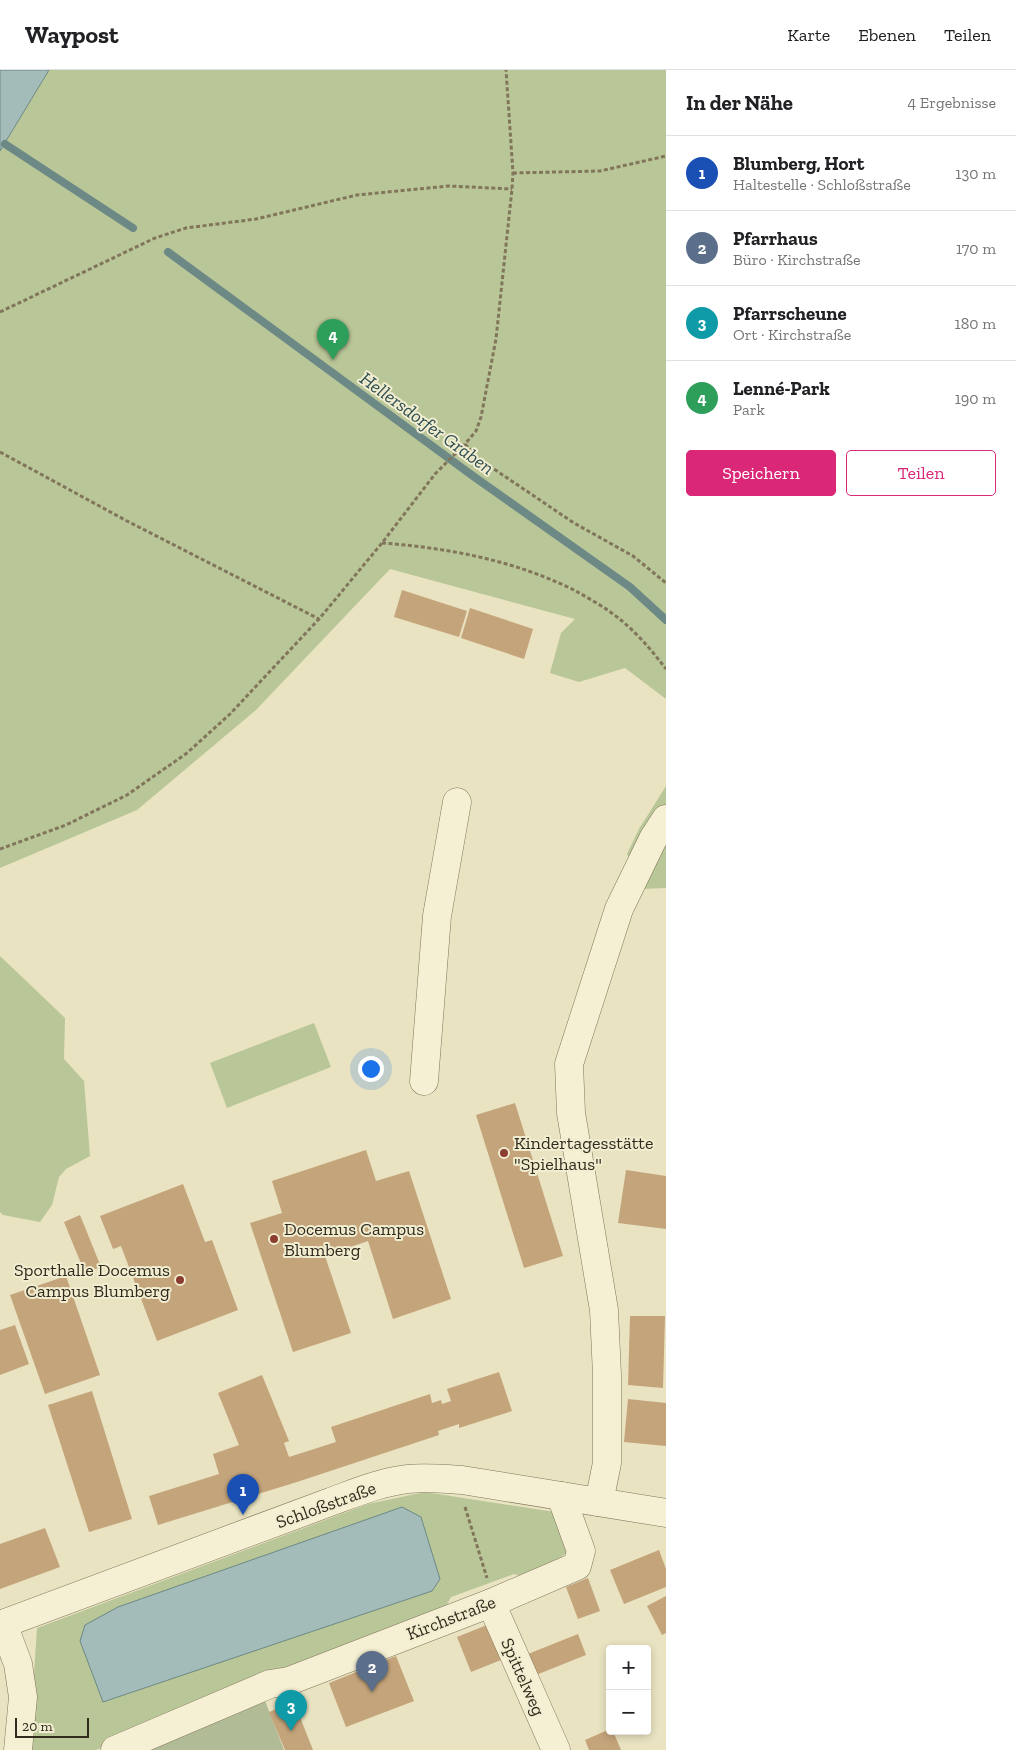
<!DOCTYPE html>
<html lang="de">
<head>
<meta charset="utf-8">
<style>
  :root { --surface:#fff; --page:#f2f2f2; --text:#202124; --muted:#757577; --line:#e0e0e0; --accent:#db2777 }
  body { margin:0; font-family:"Zilla Slab",serif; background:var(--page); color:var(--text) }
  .controls { position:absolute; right:15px; bottom:15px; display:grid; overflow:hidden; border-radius:5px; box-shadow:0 2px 8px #0003 }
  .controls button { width:45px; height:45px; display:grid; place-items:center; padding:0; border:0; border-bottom:1px solid var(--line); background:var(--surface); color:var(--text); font:25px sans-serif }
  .scale { position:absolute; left:15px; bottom:12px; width:74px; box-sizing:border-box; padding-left:5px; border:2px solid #322b1d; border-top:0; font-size:14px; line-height:18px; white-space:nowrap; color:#322b1d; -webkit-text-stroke:4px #f1edd0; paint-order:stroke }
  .you { position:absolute; left:370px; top:998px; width:18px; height:18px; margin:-12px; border:4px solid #fff; border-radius:50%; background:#1a73e8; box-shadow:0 0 0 8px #1a73e833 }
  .badge { display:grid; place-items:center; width:32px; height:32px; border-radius:50%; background:var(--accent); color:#fff; font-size:16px; font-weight:700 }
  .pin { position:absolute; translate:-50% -41px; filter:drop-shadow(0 1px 2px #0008) }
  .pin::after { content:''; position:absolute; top:26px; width:18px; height:15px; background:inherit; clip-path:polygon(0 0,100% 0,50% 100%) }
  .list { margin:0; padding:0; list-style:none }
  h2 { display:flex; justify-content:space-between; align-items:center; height:65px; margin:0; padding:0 20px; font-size:21px }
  h2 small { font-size:16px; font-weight:400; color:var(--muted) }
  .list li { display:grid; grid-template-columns:32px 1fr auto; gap:15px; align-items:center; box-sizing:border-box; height:75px; padding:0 20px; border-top:1px solid var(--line) }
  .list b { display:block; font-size:19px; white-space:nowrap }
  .list p { margin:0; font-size:16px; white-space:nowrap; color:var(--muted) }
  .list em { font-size:16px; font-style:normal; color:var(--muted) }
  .actions { display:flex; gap:10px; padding:15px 20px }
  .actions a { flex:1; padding:11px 0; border:1px solid var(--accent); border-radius:5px; text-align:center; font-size:18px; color:var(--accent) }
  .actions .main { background:var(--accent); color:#fff }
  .map { position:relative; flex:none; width:666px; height:1680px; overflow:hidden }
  header { display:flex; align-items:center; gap:30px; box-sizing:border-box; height:70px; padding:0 25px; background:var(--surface); border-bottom:1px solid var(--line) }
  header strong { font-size:24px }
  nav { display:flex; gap:28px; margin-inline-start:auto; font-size:18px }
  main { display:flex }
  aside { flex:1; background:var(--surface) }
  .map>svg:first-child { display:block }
</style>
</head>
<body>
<header>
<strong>Waypost</strong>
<nav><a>Karte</a><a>Ebenen</a><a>Teilen</a></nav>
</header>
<main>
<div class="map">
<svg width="666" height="1680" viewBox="0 0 666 1680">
  <rect width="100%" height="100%" fill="#e9e3c1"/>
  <g fill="#b9c697">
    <polygon points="49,0 666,0 666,629 625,598 579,612 550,603 561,563 575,549 390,499 256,640 137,740 0,798 0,81"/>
    <polygon points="666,716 666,818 641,819 627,784 639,759"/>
    <polygon points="0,886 65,948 64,989 84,1011 90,1086 66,1099 59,1107 52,1135 40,1152 3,1145 0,1142"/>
    <polygon points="314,953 331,997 227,1038 210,993"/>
    <polygon points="425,1422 561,1443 574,1478 528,1509 514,1504 451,1527 444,1540 96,1680 29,1680 37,1558 368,1434"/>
  </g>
  <polygon fill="#b1bb95" points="264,1628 284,1680 138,1680"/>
  <g fill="#a4bcb9" stroke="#6c8986">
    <polygon points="0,0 49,0 0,81"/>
    <polygon points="402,1437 421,1447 440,1509 432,1521 103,1632 80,1571 85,1555 118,1537"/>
  </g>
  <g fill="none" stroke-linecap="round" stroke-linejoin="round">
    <g stroke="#6c8986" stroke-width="8">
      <polyline points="5,74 133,158"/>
      <polyline points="168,182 473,406 630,517 666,550"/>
    </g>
  </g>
  <g fill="#c4a47b">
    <polygon points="402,520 467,541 459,567 394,547"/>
    <polygon points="470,538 533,559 524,589 461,568"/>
    <polygon points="515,1033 563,1186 524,1198 476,1045"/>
    <polygon points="366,1080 376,1111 409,1101 451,1229 393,1249 368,1171 325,1186 351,1263 293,1282 250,1153 282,1143 272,1111"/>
    <polygon points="626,1100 666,1106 666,1159 618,1153"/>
    <polygon points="183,1114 205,1172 212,1170 238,1240 157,1271 121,1176 113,1179 100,1146"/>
    <polygon points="80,1145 101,1197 85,1203 64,1152"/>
    <polygon points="66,1206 100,1305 45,1324 10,1225"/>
    <polygon points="630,1246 665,1246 663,1318 628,1315"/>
    <polygon points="15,1255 29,1294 0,1305 0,1260"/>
    <polygon points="499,1302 512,1341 459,1358 459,1354 438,1361 439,1365 297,1412 158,1455 149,1426 219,1404 213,1384 239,1375 218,1323 262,1305 289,1371 284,1373 289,1387 336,1372 331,1357 430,1324 432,1333 441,1330 442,1334 451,1331 447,1319"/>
    <polygon points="92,1321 132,1449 89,1462 48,1335"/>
    <polygon points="628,1329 666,1333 666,1376 624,1372"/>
    <polygon points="45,1458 60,1497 0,1519 0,1474"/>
    <polygon points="659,1480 666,1499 666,1517 624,1534 610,1500"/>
    <polygon points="588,1508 600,1541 578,1549 566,1517"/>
    <polygon points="666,1526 666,1563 662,1565 647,1536"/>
    <polygon points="492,1553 506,1588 471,1602 457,1567"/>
    <polygon points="578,1564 586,1585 536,1605 528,1584"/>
    <polygon points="396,1586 414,1631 346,1657 329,1613"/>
    <polygon points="294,1632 313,1680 285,1680 269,1642"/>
    <polygon points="610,1659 610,1661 613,1661 621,1680 589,1680 585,1670"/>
  </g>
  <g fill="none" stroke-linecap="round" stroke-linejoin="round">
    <g stroke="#81755b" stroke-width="29">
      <g id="minor">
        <polyline points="424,1011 437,846 457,732"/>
        <polyline points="599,1432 607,1393 607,1305 604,1240 571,1043 569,994 619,839 653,769 666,749"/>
        <polyline points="491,1533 556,1680"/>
        <polyline points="3,1554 18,1594 23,1627 18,1680"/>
        <path d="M0 1555 330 1432C355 1423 381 1412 408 1409 426 1407 444 1409 462 1410L666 1443"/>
        <polyline points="115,1680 270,1614 289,1611 491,1533 577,1496 581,1481 561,1426"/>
      </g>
    </g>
    <g stroke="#81755b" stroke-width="3" stroke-dasharray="4 2.5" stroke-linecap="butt">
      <polyline points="513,103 600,101 666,86"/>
      <polyline points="0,242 155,168 186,158 256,149 357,125 449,116 512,119"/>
      <polyline points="465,374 479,389 574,453 633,486 666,513"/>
      <polyline points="0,382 127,451 319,549"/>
      <path d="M382 473C448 478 513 490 574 520 590 529 608 539 622 551 639 565 653 582 666 599"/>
      <polyline points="0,779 66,755 127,725 187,683 230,644 319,549 382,473 435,404 465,374 476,361 481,347 496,269 512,119 513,103 506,0"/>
      <polyline points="465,1437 487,1508"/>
    </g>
    <use href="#minor" stroke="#f5f0d4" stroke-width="28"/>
  </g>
  <g fill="#8b3d30" stroke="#f1edd0" stroke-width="2">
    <circle cx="504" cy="1083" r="5"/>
    <circle cx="274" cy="1169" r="5"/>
    <circle cx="180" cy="1210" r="5"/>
  </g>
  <g text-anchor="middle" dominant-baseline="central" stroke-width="4" stroke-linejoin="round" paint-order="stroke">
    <g font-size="18" fill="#322b1d" stroke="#f1edd0" text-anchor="start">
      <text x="514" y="1073">Kindertagesstätte<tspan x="514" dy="21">"Spielhaus"</tspan></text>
      <text x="284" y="1159">Docemus Campus<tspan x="284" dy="21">Blumberg</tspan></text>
      <text x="170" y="1200" text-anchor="end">Sporthalle Docemus<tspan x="170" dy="21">Campus Blumberg</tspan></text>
    </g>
    <g font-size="18" fill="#322b1d" stroke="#f1edd0">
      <text transform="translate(326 1435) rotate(-20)">Schloßstraße</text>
      <text transform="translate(451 1548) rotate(-21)">Kirchstraße</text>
      <text transform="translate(523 1607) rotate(66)">Spittelweg</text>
    </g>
    <g font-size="19" font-style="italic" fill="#2e4e51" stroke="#f1edd0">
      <text transform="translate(427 353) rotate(36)">Hellersdorfer Graben</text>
    </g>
  </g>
</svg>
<div class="controls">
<button>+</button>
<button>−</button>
</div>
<div class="scale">20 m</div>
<div class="you"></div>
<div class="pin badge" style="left:243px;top:1445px;background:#1a4fb4">1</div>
<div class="pin badge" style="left:372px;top:1622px;background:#5c6f8a">2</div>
<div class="pin badge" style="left:291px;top:1661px;background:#0f9aa8">3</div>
<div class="pin badge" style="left:333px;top:290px;background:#2e9e5b">4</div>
</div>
<aside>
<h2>In der Nähe<small>4 Ergebnisse</small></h2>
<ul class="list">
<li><span class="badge" style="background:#1a4fb4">1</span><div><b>Blumberg, Hort</b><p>Haltestelle · Schloßstraße</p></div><em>130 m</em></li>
<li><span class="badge" style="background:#5c6f8a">2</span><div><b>Pfarrhaus</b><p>Büro · Kirchstraße</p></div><em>170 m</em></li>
<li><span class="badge" style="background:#0f9aa8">3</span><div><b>Pfarrscheune</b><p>Ort · Kirchstraße</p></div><em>180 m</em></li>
<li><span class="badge" style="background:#2e9e5b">4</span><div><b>Lenné-Park</b><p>Park</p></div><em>190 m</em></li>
</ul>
<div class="actions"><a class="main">Speichern</a><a>Teilen</a></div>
</aside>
</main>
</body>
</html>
